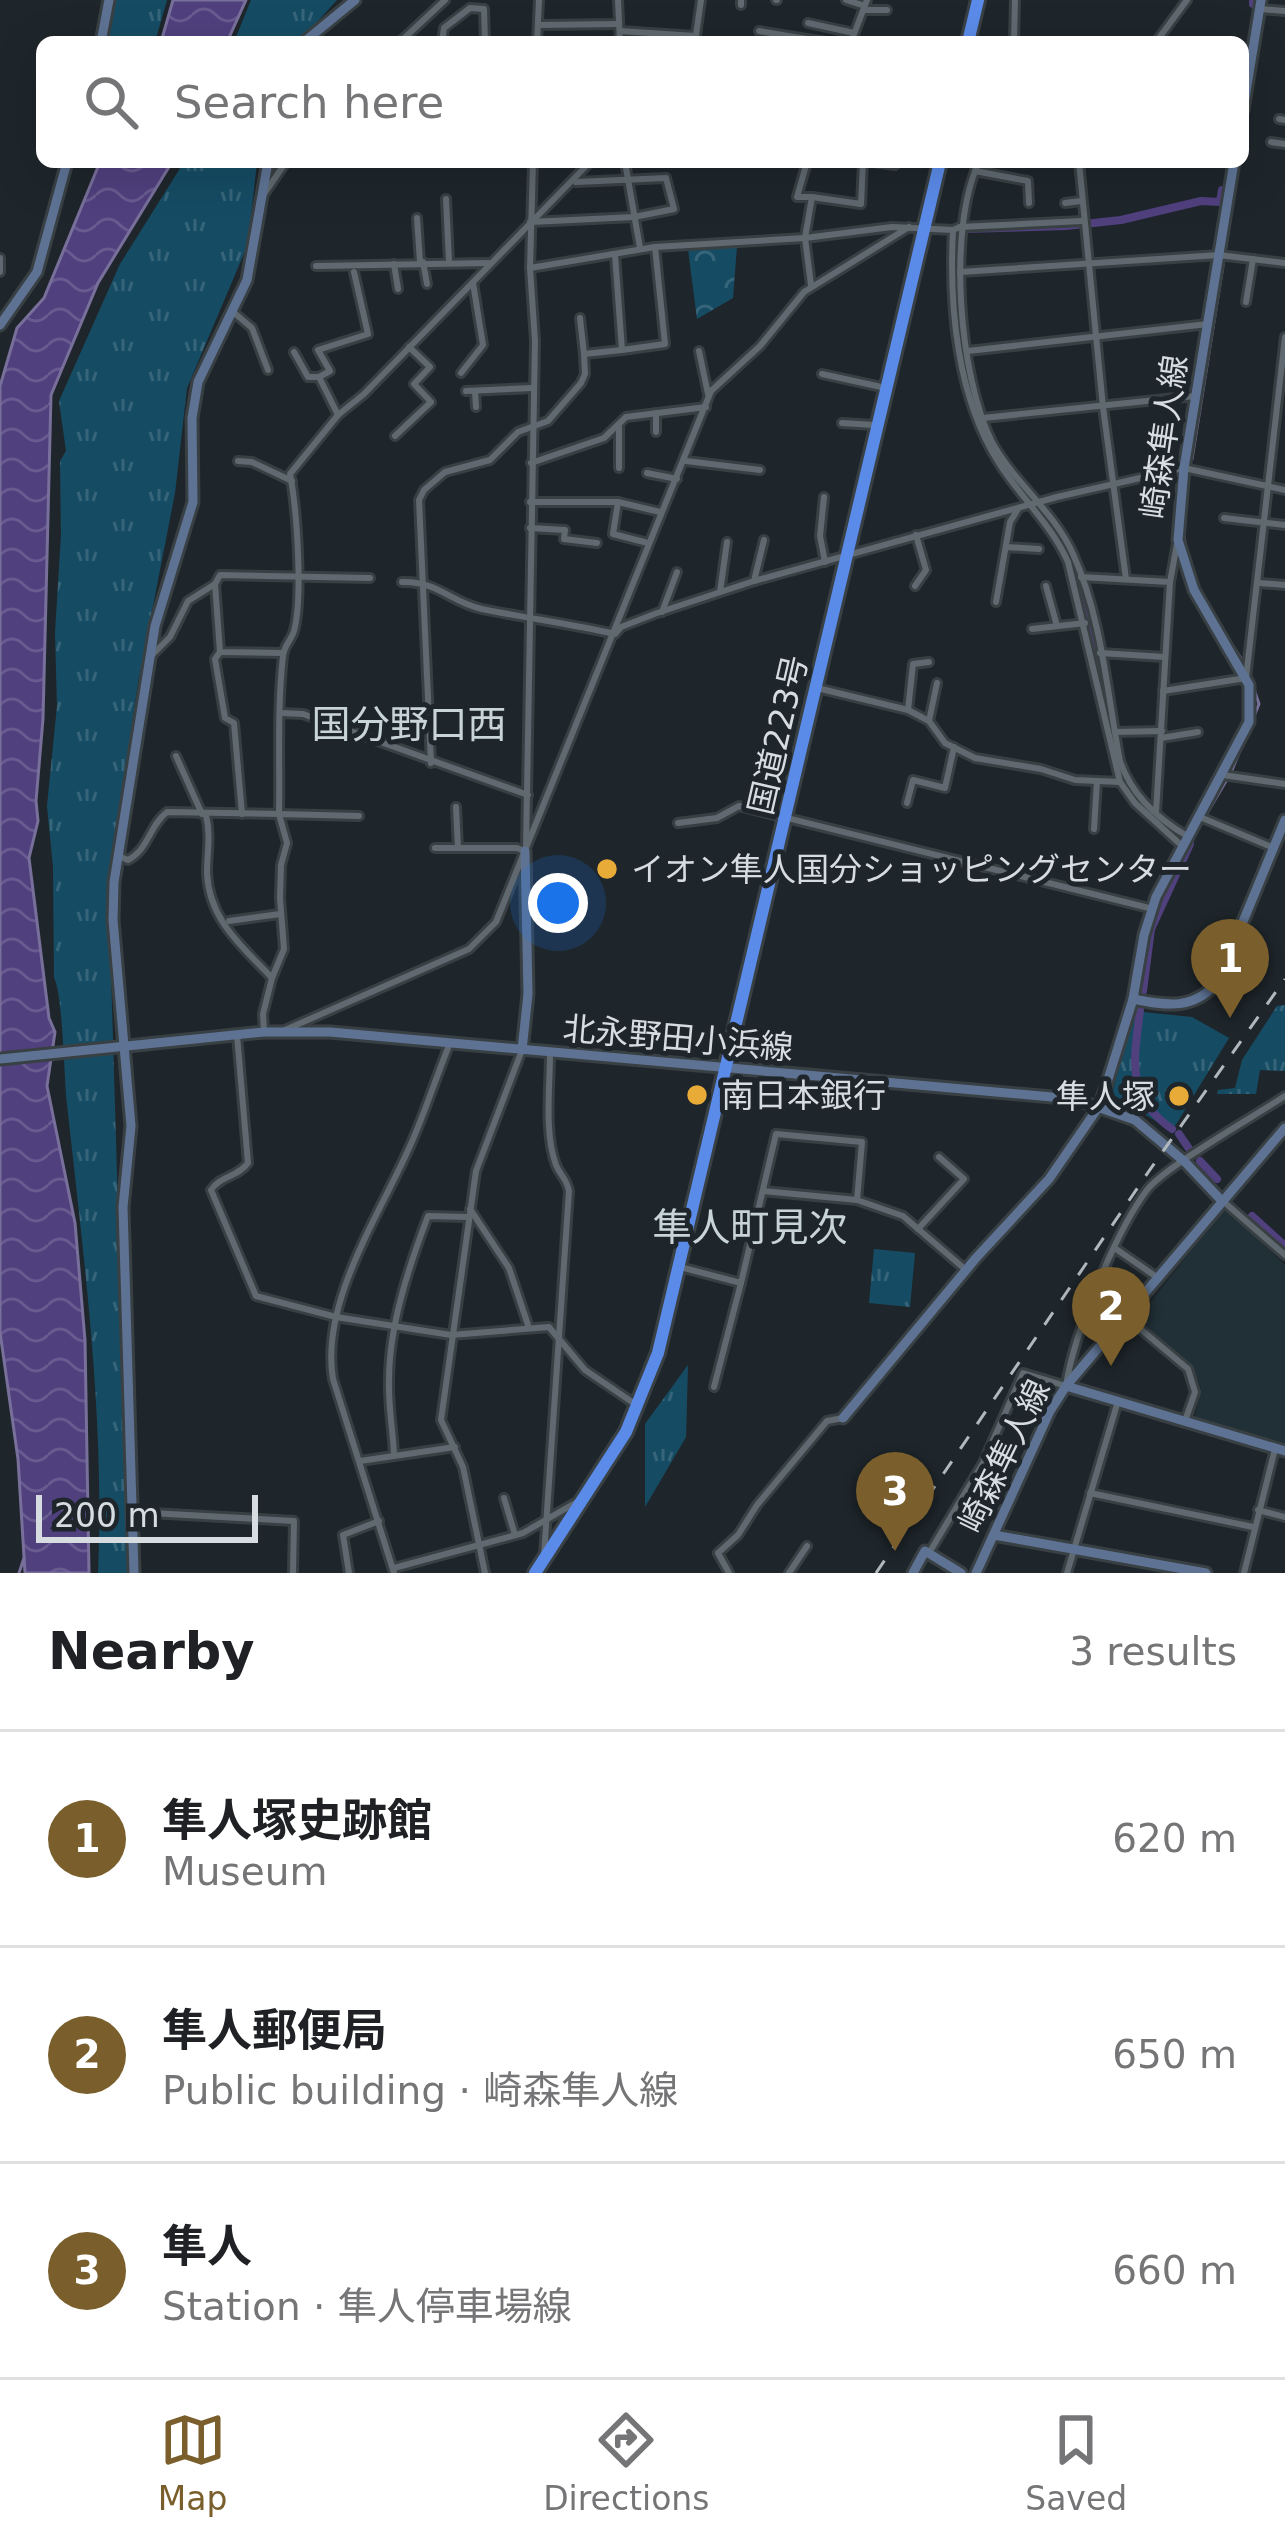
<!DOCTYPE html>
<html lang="en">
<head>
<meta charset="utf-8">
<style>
  :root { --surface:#fff; --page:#f2f2f2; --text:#202124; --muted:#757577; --line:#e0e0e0; --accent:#7a5f2d }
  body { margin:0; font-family:"DejaVu Sans","Noto Sans JP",sans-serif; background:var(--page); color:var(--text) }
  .scale { position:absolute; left:36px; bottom:30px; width:222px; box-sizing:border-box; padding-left:12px; border:6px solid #d6dcdf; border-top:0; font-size:33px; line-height:42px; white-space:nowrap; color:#d6dcdf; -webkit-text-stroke:9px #1e262b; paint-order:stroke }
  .you { position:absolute; left:558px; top:903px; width:42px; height:42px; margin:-30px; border:9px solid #fff; border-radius:50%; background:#1a73e8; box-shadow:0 0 0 18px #1a73e833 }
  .badge { display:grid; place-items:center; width:78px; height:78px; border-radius:50%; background:var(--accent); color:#fff; font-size:39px; font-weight:700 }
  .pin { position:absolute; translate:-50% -99px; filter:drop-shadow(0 3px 6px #0008) }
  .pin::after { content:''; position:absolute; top:63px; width:42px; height:36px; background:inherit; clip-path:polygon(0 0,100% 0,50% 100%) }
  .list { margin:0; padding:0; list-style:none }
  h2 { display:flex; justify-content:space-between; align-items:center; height:156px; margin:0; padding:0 48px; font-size:51px }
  h2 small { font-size:39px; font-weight:400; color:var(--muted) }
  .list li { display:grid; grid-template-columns:78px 1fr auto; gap:36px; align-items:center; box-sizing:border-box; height:216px; padding:0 48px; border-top:3px solid var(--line) }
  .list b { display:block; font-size:45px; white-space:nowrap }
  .list p { margin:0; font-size:39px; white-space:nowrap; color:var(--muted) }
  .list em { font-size:39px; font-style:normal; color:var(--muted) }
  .icon { flex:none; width:66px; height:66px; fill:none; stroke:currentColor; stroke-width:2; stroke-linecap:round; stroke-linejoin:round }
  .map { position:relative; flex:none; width:1285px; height:1573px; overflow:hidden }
  .search { position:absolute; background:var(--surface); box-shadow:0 12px 48px #0002; left:36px; right:36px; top:36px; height:132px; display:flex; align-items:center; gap:30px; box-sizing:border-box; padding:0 42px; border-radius:18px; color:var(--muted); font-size:45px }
  .sheet { height:804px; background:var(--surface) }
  nav { display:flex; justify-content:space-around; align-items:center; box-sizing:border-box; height:168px; border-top:3px solid var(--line); background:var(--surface); font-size:33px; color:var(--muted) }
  nav a { display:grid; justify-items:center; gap:6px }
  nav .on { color:var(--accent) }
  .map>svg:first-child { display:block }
</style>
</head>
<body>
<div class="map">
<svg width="1285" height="1573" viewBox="0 0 1285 1573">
  <defs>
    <pattern id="grass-tufts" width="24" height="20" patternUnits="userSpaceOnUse" patternTransform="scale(3)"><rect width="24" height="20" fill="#154c64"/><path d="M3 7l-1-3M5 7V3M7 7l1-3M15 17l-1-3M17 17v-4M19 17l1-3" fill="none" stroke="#36657a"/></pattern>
    <pattern id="forest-crowns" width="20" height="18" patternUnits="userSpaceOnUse" patternTransform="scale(3)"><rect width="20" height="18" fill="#154c64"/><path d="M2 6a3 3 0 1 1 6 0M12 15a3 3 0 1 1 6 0" fill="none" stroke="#36657a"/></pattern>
    <pattern id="water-waves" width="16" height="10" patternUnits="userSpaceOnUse" patternTransform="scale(3)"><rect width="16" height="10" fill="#50407e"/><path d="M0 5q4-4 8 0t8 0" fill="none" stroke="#685b90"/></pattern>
  </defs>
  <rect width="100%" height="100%" fill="#1e262b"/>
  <polygon fill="#213037" points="1225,1207 1285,1265 1285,1443 1195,1417 1201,1387 1192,1366 1138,1319"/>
  <g fill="url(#grass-tufts)">
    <polygon points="114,0 167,0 155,42 108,42"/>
    <polygon points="251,0 337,0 299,42 234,42"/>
    <path d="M184 162H257L248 244 187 388 175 493 138 683 114 845 110 941 129 1573H98C105 1417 84 1260 67 1104 64 1079 63 993 54 978L53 867 47 806 57 706 55 633 61 535 60 461 66 451 59 401 120 264Z"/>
    <polygon points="1285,1005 1285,1071 1260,1070 1256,1094 1217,1094 1218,1090 1235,1088 1242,1060 1277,1006"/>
    <polygon points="1133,1011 1192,1017 1229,1038 1172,1131 1112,1094"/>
    <polygon points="874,1249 915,1253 910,1307 869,1303"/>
    <polygon points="688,1365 686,1437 645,1507 645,1424"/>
  </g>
  <polygon fill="url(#forest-crowns)" points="737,246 733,298 697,319 688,249"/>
  <g fill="url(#water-waves)" stroke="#786f9b" stroke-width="3">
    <polygon points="173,0 246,0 227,42 161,42"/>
    <polygon points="100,162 172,162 98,283 51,395 43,719 36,801 38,821 29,858 49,1018 55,1032 47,1086 75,1223 85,1340 89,1573 25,1573 18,1459 0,1332 0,386 17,328 44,298"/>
  </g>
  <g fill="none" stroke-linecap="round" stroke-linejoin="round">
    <g stroke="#786f9b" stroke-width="3">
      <polyline points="1243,132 1245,115"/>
      <polyline points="1225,251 1239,162"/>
      <polyline points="1192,459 1224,259"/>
      <polyline points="1185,509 1188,482"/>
      <polyline points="1183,530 1186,550"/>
      <polyline points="1225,634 1246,666"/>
      <polyline points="1232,770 1259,704 1249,674"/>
      <polyline points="1206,815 1226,781"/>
      <polyline points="1190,844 1201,823"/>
      <polyline points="19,1573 24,1558"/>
    </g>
    <g stroke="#50407e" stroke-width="8">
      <polyline points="1253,4 1253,0"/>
      <polyline points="966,229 1066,226 1121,220 1201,201 1220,202 1222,190"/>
      <polyline points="956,244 958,289"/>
      <path d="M1041 509C1083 573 1096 646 1108 721"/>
      <polyline points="1119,771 1141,804 1177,836"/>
      <polyline points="1143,991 1151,929 1190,844"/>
      <path d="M1140 1010C1134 1061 1125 1096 1172 1129"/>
      <polyline points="1179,1134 1192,1153"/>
      <polyline points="1200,1161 1217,1179"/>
      <polyline points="1252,1216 1285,1246"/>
    </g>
    <g stroke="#394044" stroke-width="12">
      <g id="street">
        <polyline points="618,0 620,42"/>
        <polyline points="776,0 777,0"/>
        <polyline points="846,0 865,6"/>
        <polyline points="741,5 741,0"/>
        <polyline points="1260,9 1285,11"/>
        <polyline points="864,10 887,10"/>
        <polyline points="808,23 854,33"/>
        <polyline points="538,25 619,24"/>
        <polyline points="620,31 695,36"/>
        <polyline points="759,31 788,36"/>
        <polyline points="400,42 445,0"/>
        <polyline points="442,42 444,28 470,8 484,9 485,42"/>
        <polyline points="537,42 539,0"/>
        <polyline points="695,42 701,0"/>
        <polyline points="786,42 788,36 826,42"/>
        <polyline points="851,42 867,0"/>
        <polyline points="1014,42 1015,0"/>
        <polyline points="1156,42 1187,0"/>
        <polyline points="1279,119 1285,120"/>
        <polyline points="1271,142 1285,144"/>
        <polyline points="625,162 640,248"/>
        <polyline points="807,162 797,197 812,197 805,238 811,285"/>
        <polyline points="873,162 895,165"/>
        <path d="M979 162C947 229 959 376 992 442 1014 483 1054 511 1073 554 1102 618 1107 693 1120 761 1131 794 1158 819 1187 836"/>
        <polyline points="1079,162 1103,407 1126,579"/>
        <polyline points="975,171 1028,181 1029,203"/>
        <polyline points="264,194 286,162"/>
        <polyline points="812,197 861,204 863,162"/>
        <polyline points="446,199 449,261"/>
        <polyline points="1065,203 1081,201"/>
        <polyline points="417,218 420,262"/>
        <polyline points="530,222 634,217 674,209 666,178 576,182"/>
        <path d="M960 227 953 230C949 306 957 398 999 463 1021 498 1051 524 1068 562L1120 782 1135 803 1181 845"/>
        <polyline points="960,227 1082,221"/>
        <polyline points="615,255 622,350 665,344 655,247"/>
        <polyline points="0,258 0,272"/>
        <polyline points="423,262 427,284"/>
        <polyline points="394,264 398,289"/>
        <polyline points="316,266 489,263"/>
        <polyline points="530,268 655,247 805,238 892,227 953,230"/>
        <polyline points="960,272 1219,255 1285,263"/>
        <polyline points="1246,302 1253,259"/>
        <polyline points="232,311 252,328 268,370"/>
        <polyline points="580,318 584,354"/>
        <polyline points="699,351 708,394"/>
        <polyline points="968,351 1208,324"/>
        <polyline points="294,352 308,377 319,377"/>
        <polyline points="461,373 483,345 473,283"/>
        <polyline points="822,374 886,388"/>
        <polyline points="466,391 533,388"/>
        <polyline points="475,391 476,407"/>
        <polyline points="338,415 319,377 330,371 318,350 368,334 354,272"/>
        <polyline points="983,418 1195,396"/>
        <polyline points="842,423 874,425"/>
        <polyline points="619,427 619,468"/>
        <polyline points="656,432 656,413"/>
        <polyline points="395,436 431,402 414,384 430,367 409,347"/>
        <polyline points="238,461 252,462 292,481"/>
        <polyline points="686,461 760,470"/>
        <polyline points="531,463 604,438 626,417 706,407"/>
        <polyline points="647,473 677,479"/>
        <polyline points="824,497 820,536 825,562"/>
        <polyline points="530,502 618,502 660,512"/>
        <polyline points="618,502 613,534 648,543"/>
        <polyline points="1224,518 1285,525"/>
        <polyline points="530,528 565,530 564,539 597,543"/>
        <polyline points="1006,547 1039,549"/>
        <polyline points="1081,577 1170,582"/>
        <polyline points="754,581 764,540"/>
        <path d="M402 582C438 581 450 602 482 609 526 618 571 624 615 634L621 627 657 613 754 581 1057 497 1184 468 1285 490"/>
        <polyline points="1259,583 1285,585"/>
        <polyline points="915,586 926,570 916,535"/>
        <polyline points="1046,586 1057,626"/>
        <polyline points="720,592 727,542"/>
        <polyline points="996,602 1010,522 1018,509"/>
        <polyline points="662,612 677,572"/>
        <polyline points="1032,629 1085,623"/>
        <polyline points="220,652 215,659 225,718 234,723 242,814"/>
        <polyline points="283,653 220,652 215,584 220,575 370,578"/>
        <polyline points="1100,653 1165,657"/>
        <polyline points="152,655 170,637 188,601 215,584"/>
        <polyline points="817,688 908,710 929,721 945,743 975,758 1041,769 1075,780 1120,782"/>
        <polyline points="1163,691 1246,678 1285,337"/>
        <polyline points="908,710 913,664 929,662"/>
        <polyline points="282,713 303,714 528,795"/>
        <polyline points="929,721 937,683"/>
        <polyline points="1115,732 1162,731"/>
        <polyline points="1161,738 1198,732"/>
        <polyline points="176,756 202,814"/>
        <polyline points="431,763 419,500 424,490 445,472 490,460 518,432 548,421 581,383 585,374 584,354 622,350"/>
        <polyline points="1223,775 1285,784"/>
        <polyline points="907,803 913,780 945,788 954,747"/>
        <polyline points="456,807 458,848"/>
        <polyline points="1156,812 1170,582 1177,544"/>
        <path d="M206 815C211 836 207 853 207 873 209 920 242 946 272 978L263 1014 264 1032"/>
        <polyline points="1200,817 1274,848"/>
        <polyline points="678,823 717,818 739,806 1153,909"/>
        <polyline points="1094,829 1097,781"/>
        <polyline points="435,848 517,848 525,851"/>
        <polyline points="526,848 535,341 530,268 533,162"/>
        <path d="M118 856 128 860C149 849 149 826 167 812L279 814C280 761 277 708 283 656 284 645 291 641 294 631 303 597 297 510 290 474L338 415 364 394 590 162"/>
        <polyline points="229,921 280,914"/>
        <polyline points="272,978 284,949 280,898 281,865 287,843 279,814 359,816"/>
        <polyline points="285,1030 469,949 496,922 711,391 760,346 804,292 909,227"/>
        <path d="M237 1035 248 1163C238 1177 220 1176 211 1190L256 1296 336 1317 451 1335 549 1327 585 1370 638 1406"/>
        <polyline points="857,1200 903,1216 966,1270"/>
        <polyline points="1224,1202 1285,1255"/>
        <polyline points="470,1209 509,1268 529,1328"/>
        <polyline points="918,1229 964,1179 939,1157"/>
        <polyline points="1116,1249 1158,1278"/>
        <polyline points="680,1267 741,1283 776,1134 862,1142 857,1200 763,1191"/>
        <polyline points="1125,1316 1188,1369 1195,1392 1185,1421"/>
        <polyline points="714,1387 741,1283"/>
        <path d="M394 1455C393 1430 388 1405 389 1380 389 1326 409 1266 428 1216L467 1217"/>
        <polyline points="360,1461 455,1447"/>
        <polyline points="1090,1493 1253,1527"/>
        <polyline points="504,1498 515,1535"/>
        <polyline points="1258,1510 1285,1517"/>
        <polyline points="133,1512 294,1521 293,1573"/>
        <path d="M929 1553 983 1463 1023 1373 1066 1386C1073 1336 1116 1231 1147 1190 1166 1166 1255 1116 1285 1096"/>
        <path d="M544 1555 569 1191C567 1179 560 1175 556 1165 544 1133 550 1087 550 1053"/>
        <polyline points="394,1568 523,1533 577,1502"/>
        <polyline points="349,1573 343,1535 379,1521"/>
        <path d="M394 1573 333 1379C320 1303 380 1214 410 1146 425 1113 436 1077 450 1043"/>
        <polyline points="485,1573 463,1467 441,1420 476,1171 522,1050"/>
        <polyline points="729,1573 718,1553 738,1535 757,1505 827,1421 843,1418"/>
        <polyline points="789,1573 807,1546"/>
        <polyline points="1067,1573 1118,1401"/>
        <polyline points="1244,1573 1275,1449"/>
      </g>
    </g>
    <g stroke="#394044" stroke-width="15">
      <g id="secondary">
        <polyline points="101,42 109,0"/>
        <polyline points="304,42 355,0"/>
        <polyline points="1243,110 1261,0"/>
        <polyline points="0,325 37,272 67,162"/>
        <path d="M1133 999C1168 1006 1193 1010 1218 982L1285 820"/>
        <polyline points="522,1050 528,994 525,851"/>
        <polyline points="0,1059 264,1032 330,1032 1074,1099 1135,1120 1185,1162 1221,1200"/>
        <polyline points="1066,1386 1285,1451"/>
        <polyline points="843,1418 976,1258 1049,1179 1100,1105 1133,999 1144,935 1156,897 1249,722 1249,685 1194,590 1178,540 1184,468 1234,162"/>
        <polyline points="994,1535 1206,1573"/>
        <polyline points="134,1573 123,1207 131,1126 113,920 114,882 155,626 193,502 192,418 198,382 247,280 268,162"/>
        <polyline points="913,1573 925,1551 961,1573"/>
        <polyline points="976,1573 1050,1411 1066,1386 1285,1128"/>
      </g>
    </g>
    <g stroke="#394044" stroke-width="18">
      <g id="highway">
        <polyline points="968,42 978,0"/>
        <polyline points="535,1573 626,1432 658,1353 940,162"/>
      </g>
    </g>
    <use href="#street" stroke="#5f696f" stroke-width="6"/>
    <use href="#secondary" stroke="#5e7394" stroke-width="9"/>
    <use href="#highway" stroke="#5b8be9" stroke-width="12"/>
    <polyline stroke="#b2b9bc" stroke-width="3" stroke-dasharray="15 15" stroke-linecap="butt" points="876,1573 1149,1171 1285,979"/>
  </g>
  <g fill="#e9ab38" stroke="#1e262b" stroke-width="4.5">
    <circle cx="607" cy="869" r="12"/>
    <circle cx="697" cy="1095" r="12"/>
    <circle cx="1179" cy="1096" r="12"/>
  </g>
  <g text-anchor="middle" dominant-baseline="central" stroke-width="10" stroke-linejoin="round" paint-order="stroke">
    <g font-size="33" fill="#d6dcdf" stroke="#1e262b">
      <text transform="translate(1164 437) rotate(-82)">崎森隼人線</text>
      <text transform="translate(778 735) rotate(-77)">国道223号</text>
      <text transform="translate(678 1038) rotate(5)">北永野田小浜線</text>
      <text transform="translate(1004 1456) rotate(-64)">崎森隼人線</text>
    </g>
    <g font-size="33" fill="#d6dcdf" stroke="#1e262b" text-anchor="start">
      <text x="631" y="869">イオン隼人国分ショッピングセンター</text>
      <text x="721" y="1095">南日本銀行</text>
      <text x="1155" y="1096" text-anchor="end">隼人塚</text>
    </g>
    <g font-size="39" fill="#c8d3da" stroke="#1e262b">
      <text x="409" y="724">国分野口西</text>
      <text x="750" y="1227">隼人町見次</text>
    </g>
  </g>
</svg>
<div class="scale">200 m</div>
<div class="you"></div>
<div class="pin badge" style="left:1230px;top:1018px">1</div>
<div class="pin badge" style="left:1111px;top:1366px">2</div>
<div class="pin badge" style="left:895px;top:1551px">3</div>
<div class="search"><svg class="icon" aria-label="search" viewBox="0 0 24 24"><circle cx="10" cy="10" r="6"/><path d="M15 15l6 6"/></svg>Search here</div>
</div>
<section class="sheet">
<h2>Nearby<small>3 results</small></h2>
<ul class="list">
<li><span class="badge">1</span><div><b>隼人塚史跡館</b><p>Museum</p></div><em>620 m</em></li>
<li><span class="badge">2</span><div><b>隼人郵便局</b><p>Public building · 崎森隼人線</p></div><em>650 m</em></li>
<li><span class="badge">3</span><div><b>隼人</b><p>Station · 隼人停車場線</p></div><em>660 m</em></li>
</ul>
</section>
<nav>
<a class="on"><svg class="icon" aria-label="map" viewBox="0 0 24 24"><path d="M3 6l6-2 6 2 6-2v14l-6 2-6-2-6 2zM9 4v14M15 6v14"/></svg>Map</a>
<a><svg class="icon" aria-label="directions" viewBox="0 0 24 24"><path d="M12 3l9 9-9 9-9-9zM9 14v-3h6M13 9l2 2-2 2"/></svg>Directions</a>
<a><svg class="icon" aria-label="saved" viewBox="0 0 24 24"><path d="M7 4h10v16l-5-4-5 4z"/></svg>Saved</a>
</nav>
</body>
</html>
